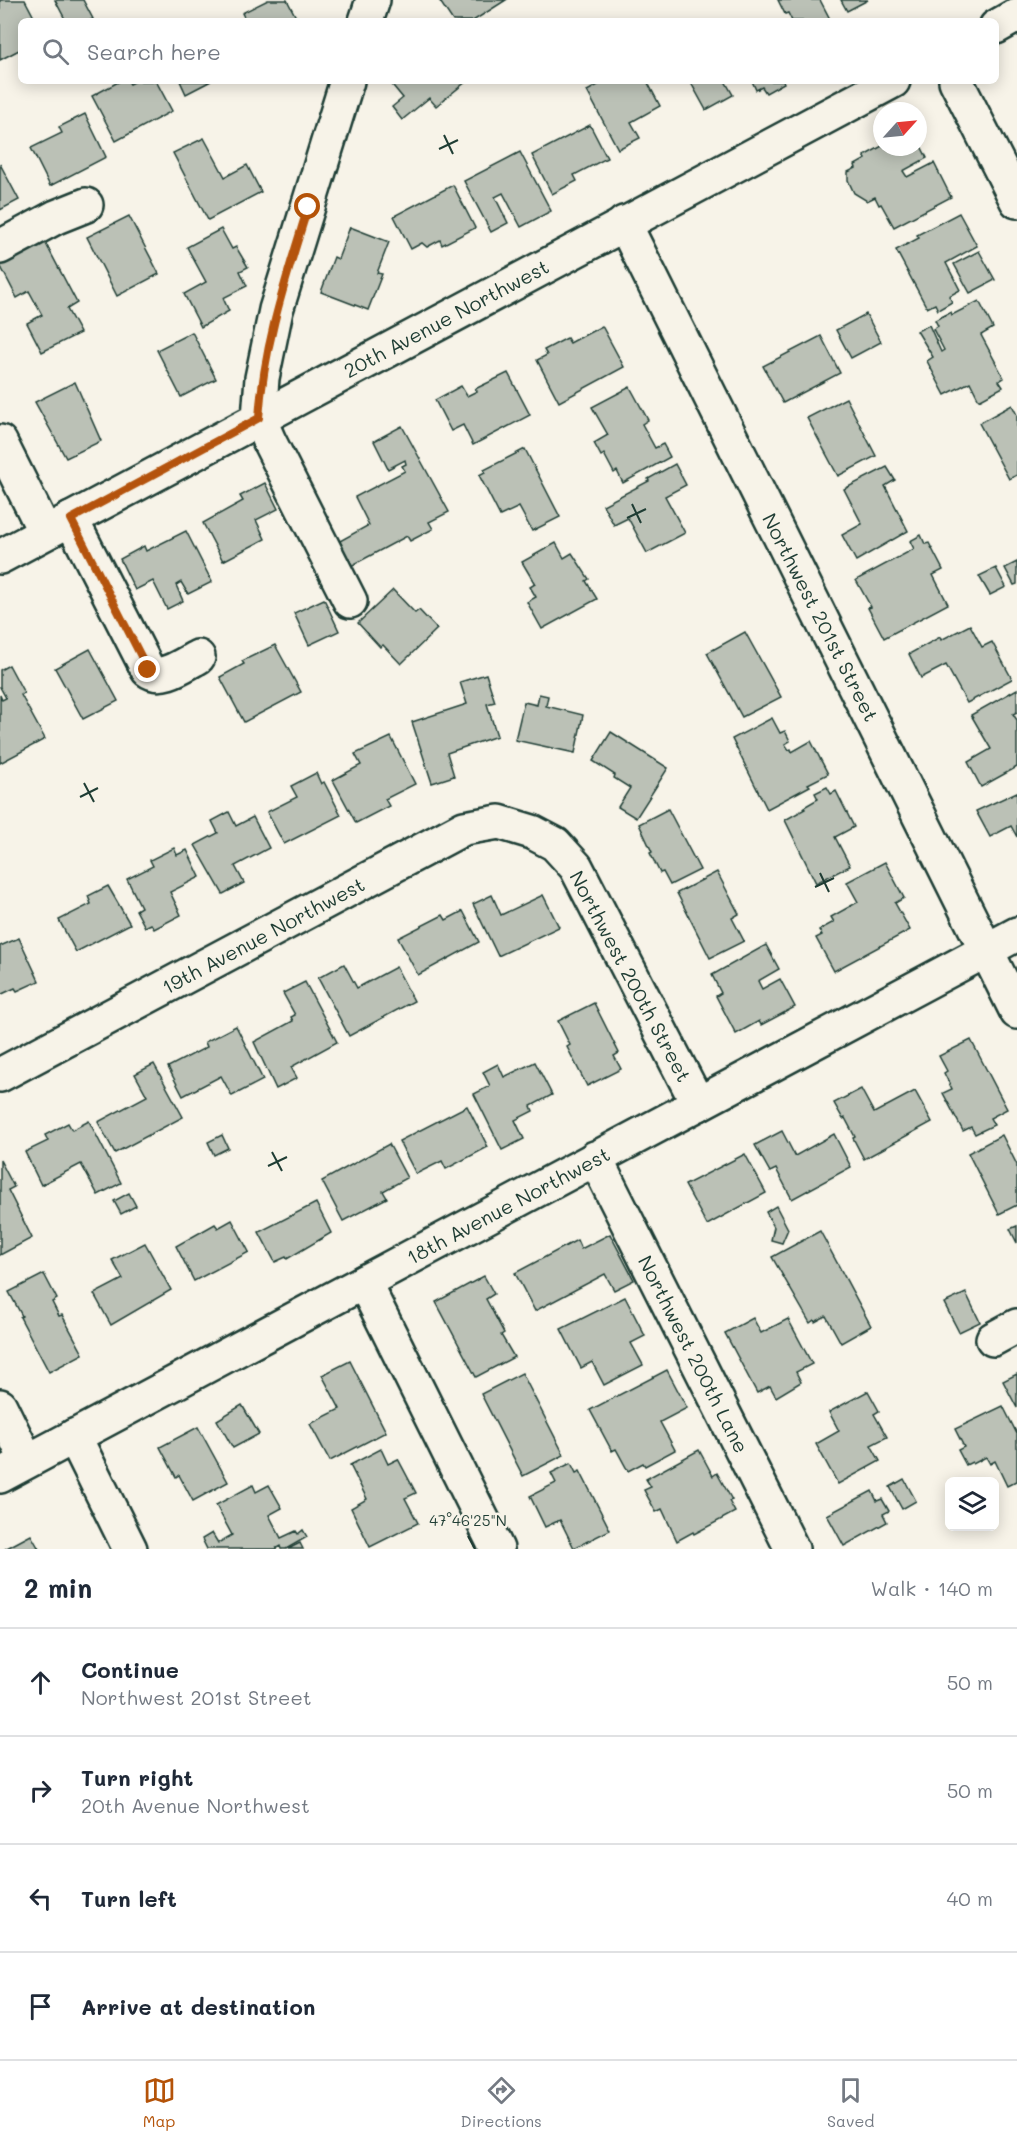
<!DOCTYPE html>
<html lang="en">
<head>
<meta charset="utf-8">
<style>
  :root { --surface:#fff; --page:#f2f2f3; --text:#1f2937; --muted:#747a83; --line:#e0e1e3; --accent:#b45309 }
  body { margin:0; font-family:Mali,sans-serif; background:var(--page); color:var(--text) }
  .controls { position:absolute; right:18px; bottom:18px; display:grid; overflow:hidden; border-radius:9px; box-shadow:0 3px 15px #0003 }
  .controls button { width:54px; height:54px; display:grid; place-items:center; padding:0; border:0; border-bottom:2px solid var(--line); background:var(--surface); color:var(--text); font:30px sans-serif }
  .compass { position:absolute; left:873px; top:102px; width:54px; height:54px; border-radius:50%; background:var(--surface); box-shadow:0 3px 15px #0003; rotate:63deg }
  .stop { position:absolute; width:18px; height:18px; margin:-14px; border:4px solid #b45309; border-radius:50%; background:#fff }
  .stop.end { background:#b45309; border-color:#fff; box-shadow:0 2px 6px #0008 }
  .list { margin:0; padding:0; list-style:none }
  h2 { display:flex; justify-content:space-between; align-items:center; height:78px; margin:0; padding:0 24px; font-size:26px }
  h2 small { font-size:20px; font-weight:400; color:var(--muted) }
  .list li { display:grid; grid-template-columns:39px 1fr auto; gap:18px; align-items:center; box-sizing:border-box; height:108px; padding:0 24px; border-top:2px solid var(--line) }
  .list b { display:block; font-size:22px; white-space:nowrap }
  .list p { margin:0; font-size:20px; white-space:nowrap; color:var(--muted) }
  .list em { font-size:20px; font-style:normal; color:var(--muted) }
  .icon { flex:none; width:33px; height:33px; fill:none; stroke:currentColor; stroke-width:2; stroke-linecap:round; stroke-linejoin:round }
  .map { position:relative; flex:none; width:1017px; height:1549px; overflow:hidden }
  .search { position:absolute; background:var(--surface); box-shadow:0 3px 15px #0003; left:18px; right:18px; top:18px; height:66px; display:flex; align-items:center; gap:15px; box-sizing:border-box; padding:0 21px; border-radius:9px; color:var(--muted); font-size:22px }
  .sheet { height:510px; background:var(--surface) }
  nav { display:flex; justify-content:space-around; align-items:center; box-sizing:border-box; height:84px; border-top:2px solid var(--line); background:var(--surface); font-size:16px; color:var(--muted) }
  nav a { display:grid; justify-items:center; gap:3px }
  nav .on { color:var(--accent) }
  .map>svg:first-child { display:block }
</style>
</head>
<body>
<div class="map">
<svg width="1017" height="1549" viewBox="0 0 1017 1549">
  <rect width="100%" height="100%" fill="#f7f3e8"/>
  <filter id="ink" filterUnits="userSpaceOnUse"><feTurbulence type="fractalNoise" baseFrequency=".0167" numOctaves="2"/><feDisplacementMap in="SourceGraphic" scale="12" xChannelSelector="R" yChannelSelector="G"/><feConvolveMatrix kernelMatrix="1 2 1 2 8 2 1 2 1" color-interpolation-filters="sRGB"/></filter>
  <g filter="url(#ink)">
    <g fill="#bbc1b6" stroke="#1f3d34" stroke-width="1.5">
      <polygon points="0,0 25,0 36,21 21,21 21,49 0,60"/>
      <polygon points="55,0 83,0 93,19 89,21 66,21"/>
      <polygon points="268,0 287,0 298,21 246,21 242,13"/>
      <polygon points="439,0 506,0 473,21 453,21"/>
      <polygon points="778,0 820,0 831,21 792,21 788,13 785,14"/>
      <polygon points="841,0 868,0 847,11"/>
      <polygon points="120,81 128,81 130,84 136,81 156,81 172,111 116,141 92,96"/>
      <polygon points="180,81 211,81 186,94"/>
      <polygon points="389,81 467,81 436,106 429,98 402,120 392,107 403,98"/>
      <polygon points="605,81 647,81 660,106 631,122 640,138 618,149 587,91"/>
      <polygon points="690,81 725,81 733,95 706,110"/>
      <polygon points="752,81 783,81 784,83 766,93 762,87 756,90"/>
      <polygon points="85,114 106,157 50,186 31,148 62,133 59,127"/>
      <polygon points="590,125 607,158 574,175 577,181 552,194 532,155"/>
      <polygon points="204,138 225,177 247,165 261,192 208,220 173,153"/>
      <polygon points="918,140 927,158 903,171 907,177 934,163 951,197 894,227 881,204 879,205 875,197 867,201 854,193 848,180 848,172 856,168 855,165 866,159 864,156 882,146 918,147"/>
      <polygon points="520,152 551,211 521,227 503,193 495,197 508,223 491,232 464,181"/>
      <polygon points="0,164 19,200 0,210"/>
      <polygon points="453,185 475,228 442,245 440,240 427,247 422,243 411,249 394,216"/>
      <polygon points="959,213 977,246 946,263 960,290 949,296 952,302 938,310 935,304 927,308 896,250 919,238 917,235"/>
      <polygon points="129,216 159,274 117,296 87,237"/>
      <polygon points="350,227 389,242 377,273 382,274 368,310 321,292 334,257 338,259"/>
      <polygon points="221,229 232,249 236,247 248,267 240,271 247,286 223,298 229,311 201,327 184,294 206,282 187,247"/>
      <polygon points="45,242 77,303 67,309 80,333 42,352 27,323 42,315 29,291 17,298 0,265"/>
      <polygon points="979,251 995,280 970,293 954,264"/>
      <polygon points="979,301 993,328 981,335 1004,378 999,381 1003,387 979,400 970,382 945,395 927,361 933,357 917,331 929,325 941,352 944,350 933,329 938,326 935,320 951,312 952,315"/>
      <polygon points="866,314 881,342 851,358 836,330"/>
      <polygon points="602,326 624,367 559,402 537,360 547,355 544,350 567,338 570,343"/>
      <polygon points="192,332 216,379 181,397 157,350"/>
      <polygon points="821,336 840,373 783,403 763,366"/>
      <polygon points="508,373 530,415 473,445 463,425 451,431 435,400 461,386 467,396 477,391 475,389"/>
      <polygon points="75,382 101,441 66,458 35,402"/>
      <polygon points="630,387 648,420 642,424 655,448 663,444 670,457 623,483 617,471 614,473 604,454 601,456 594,443 608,435 592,407"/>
      <polygon points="846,398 876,456 838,476 807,418"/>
      <polygon points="1012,405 1017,415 1017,475 1009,479 979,423"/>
      <polygon points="402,426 449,512 429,522 433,529 410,541 407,536 351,566 338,542 369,525 355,497 405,471 402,466 406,464 405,460 388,469 374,441"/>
      <polygon points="525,449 560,517 532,531 519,507 500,516 479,475 485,472 484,470"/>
      <polygon points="675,464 686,485 665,496 685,533 647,553 628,518 614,525 603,505 649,481 648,479"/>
      <polygon points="887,467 895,480 885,486 908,531 856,561 842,535 862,524 844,489"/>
      <polygon points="265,483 278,509 256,520 265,539 223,561 203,523 243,501 240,496"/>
      <polygon points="186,531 212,582 188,594 181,582 176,585 183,601 167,609 153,581 135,590 120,559 144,546 146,551"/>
      <polygon points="921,535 925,544 929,543 943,570 933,575 948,604 884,638 868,608 871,607 856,580 914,549 910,541"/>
      <polygon points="556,543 564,558 572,553 589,579 586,581 597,599 542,629 527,602 536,597 530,587 535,584 522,562"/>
      <polygon points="1017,562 1017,584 1014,585 1005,568"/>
      <polygon points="996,568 1006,587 990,595 979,576"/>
      <polygon points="393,590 415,613 419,610 437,629 401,664 383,645 380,647 358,623"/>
      <polygon points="324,599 339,631 309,645 294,613"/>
      <polygon points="970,625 982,647 992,642 1012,679 967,703 946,665 921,678 909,654 940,637 941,640"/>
      <polygon points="745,632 781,697 742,717 707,653"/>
      <polygon points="275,645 301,692 244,722 220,677 244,664 242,661"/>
      <polygon points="90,649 118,701 83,719 55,668"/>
      <polygon points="9,665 24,693 21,695 45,739 0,763 0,695 2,700 6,698 0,687 0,670"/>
      <polygon points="486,674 495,702 487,704 497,736 447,753 454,776 432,783 412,722 467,704 460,682"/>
      <polygon points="1017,689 1017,712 1013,714 1017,720 1017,767 981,787 968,762 991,749 971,715"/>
      <polygon points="539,694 548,696 546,706 583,715 575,753 515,740 524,702 537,705"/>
      <polygon points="772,718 780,733 785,731 790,741 785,744 789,750 791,749 792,752 811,741 828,774 808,784 810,786 767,809 732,739"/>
      <polygon points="611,732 668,768 636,818 618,807 630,788 614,778 615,775 593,761"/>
      <polygon points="391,737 415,784 385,799 389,806 356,823 333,780 361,765 355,754"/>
      <polygon points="316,773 321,784 324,782 341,815 284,844 267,812 297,797 291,786"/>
      <polygon points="827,787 831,794 836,791 854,827 835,837 850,866 816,883 785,820 805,809 804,807 818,799 815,793"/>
      <polygon points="1017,792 1017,837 1011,826 990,837 976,811"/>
      <polygon points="668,809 700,870 670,885 663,872 660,873 650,853 652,852 639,824"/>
      <polygon points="229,812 236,826 253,817 269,848 235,866 244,883 223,894 195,845 218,833 212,821"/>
      <polygon points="174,848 177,855 187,850 200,877 170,892 181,915 154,929 151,924 145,927 136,910 141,907 127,879 153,866 150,860"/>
      <polygon points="885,862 904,898 895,903 910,930 834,971 816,938 822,935 819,930 834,922 831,917 858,902 847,882"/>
      <polygon points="717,872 739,914 732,918 744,941 710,958 677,893"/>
      <polygon points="108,886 130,924 76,952 59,920 91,904 88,896"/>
      <polygon points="492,895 501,915 543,895 559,927 498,956 473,904"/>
      <polygon points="463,911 479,942 418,975 398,938 443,915 446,920"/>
      <polygon points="19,938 39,981 17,991 15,988 0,995 0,946"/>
      <polygon points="766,945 779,969 758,981 762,989 780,979 795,1007 761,1025 759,1021 736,1034 716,996 721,993 712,975"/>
      <polygon points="344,964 357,988 396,967 414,1001 349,1036 318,978"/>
      <polygon points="305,982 337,1042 291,1067 297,1078 276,1089 254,1042 293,1021 291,1017 295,1015 283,993"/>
      <polygon points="594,1003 619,1053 614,1056 621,1069 587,1086 567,1047 570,1045 558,1021"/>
      <polygon points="236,1026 263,1080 232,1096 221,1076 183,1096 168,1067 207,1047 205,1042"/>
      <polygon points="971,1040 1007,1109 990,1118 994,1125 975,1134 971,1127 963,1131 943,1093 952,1089 944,1073 947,1071 939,1056"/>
      <polygon points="535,1062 552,1095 531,1106 533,1111 515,1120 524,1139 502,1150 474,1094 490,1086 483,1072 498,1064 504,1077"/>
      <polygon points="154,1064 183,1117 115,1153 98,1122 147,1096 135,1074"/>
      <polygon points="861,1089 874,1113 915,1091 932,1122 864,1159 853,1138 855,1137 845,1118 843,1119 834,1103"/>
      <polygon points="467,1106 488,1147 446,1169 442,1161 416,1174 399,1141"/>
      <polygon points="89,1121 121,1183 98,1195 81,1164 41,1185 25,1152 48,1141 45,1135 68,1123 72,1130"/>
      <polygon points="782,1131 795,1156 834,1134 851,1167 792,1199 776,1169 770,1172 755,1145"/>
      <polygon points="222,1135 228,1148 214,1155 208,1142"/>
      <polygon points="1002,1135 1017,1165 1017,1205 999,1214 968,1153"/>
      <polygon points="389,1144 407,1178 383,1191 387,1198 343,1221 322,1181"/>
      <polygon points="745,1154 766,1193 707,1225 685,1185"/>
      <polygon points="0,1160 14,1187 8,1190 32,1238 0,1255"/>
      <polygon points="129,1193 136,1206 121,1214 114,1201"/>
      <polygon points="316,1203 331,1233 287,1259 286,1257 275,1262 259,1232"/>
      <polygon points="776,1206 788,1229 782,1243 771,1240 774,1227 766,1212"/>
      <polygon points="232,1220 249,1252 194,1281 176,1246 215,1224 218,1228"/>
      <polygon points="1017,1226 1017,1243 1010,1229"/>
      <polygon points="820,1231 871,1326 841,1343 826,1316 815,1322 814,1320 810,1323 772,1257"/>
      <polygon points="610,1234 634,1280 614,1290 605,1274 535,1311 515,1273 577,1240 581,1249"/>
      <polygon points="145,1243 171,1290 111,1325 94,1294 123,1279 112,1260"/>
      <polygon points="44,1274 57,1299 52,1302 59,1316 62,1315 83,1354 49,1372 20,1317 22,1316 9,1292"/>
      <polygon points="484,1276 494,1294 486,1299 504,1333 501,1335 514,1357 476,1377 436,1302"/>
      <polygon points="966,1293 980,1322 959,1332 944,1303"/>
      <polygon points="625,1297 645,1336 631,1343 643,1365 604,1385 592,1362 581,1368 561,1329"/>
      <polygon points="753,1318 761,1333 788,1319 812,1364 796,1372 801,1382 776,1397 770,1386 757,1393 725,1333"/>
      <polygon points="350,1361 386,1432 330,1461 310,1424 340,1409 322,1375"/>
      <polygon points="667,1370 687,1408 660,1422 675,1450 645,1466 643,1463 628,1471 616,1449 612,1451 590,1410"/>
      <polygon points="522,1373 564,1455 523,1476 481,1394"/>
      <polygon points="1017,1374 1017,1408 1003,1381"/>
      <polygon points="868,1391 879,1411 874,1414 887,1437 871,1445 880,1461 838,1484 816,1444 839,1431 829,1412"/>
      <polygon points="242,1405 259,1434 233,1448 217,1420"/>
      <polygon points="1003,1406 1017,1434 1017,1481 1007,1486 995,1461 990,1464 986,1457 973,1464 972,1462 966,1465 958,1450 964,1447 955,1429"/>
      <polygon points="198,1427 228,1482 193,1501 179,1475 176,1477 160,1447"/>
      <polygon points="381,1449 388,1464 398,1459 416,1493 405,1498 418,1523 370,1547 351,1508 367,1499 350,1465"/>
      <polygon points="699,1450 713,1476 717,1473 732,1500 729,1501 735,1512 694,1534 693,1532 677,1541 662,1509 656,1512 644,1490 651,1487 646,1479"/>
      <polygon points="571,1463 576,1473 580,1471 610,1530 574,1548 560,1520 545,1527 530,1496 556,1483 551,1473"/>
      <polygon points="904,1479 916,1501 902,1509 890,1487"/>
      <polygon points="253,1485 256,1492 269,1485 282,1508 269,1515 281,1538 296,1531 298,1534 303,1530 307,1537 286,1549 281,1549 280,1546 275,1549 207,1549 202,1539 212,1533 218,1543 232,1535 216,1505"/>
      <polygon points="872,1491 877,1501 882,1499 889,1511 883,1514 887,1522 844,1546 827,1515"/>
      <polygon points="31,1535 39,1549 5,1549"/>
      <polygon points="300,1543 303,1549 288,1549"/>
    </g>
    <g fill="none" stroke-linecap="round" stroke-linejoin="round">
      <g stroke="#1f3d34" stroke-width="38">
        <g id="minor">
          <polyline points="366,21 373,0"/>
          <polyline points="996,27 1017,15"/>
          <polyline points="347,81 276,310 262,378 259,418 269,441 350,601"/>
          <polyline points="956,81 1017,201"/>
          <polyline points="624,223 1017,1012"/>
          <polyline points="0,247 56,217 86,205"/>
          <polyline points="0,442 45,532"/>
          <path d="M71 519 148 670C162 681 184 664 198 657"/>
          <polyline points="0,557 893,81"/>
          <polyline points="0,1075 464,828 499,822 532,832 555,844 576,867 698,1104"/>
          <polyline points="595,1158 792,1549"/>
          <polyline points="364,1282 497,1549"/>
          <polyline points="993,1339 1017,1326"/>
          <polyline points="0,1406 27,1461"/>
          <polyline points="74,1436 130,1549"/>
          <polyline points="0,1476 1017,934"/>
        </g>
      </g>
      <use href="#minor" stroke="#f7f3e8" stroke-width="33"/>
    </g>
  </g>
  <g fill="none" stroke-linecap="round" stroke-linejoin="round" filter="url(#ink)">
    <path stroke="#b45309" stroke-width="8" d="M148 670 71 519 259 418C264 343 286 279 308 207"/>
  </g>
  <path fill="none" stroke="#1f3d34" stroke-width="2" d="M444 135 453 154M439 149 458 140M632 504 641 523M627 518 646 509M84 783 94 802M80 797 98 788M820 873 829 892M815 887 834 878M272 1152 282 1171M268 1166 287 1157M468 1536 475 1549"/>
  <g text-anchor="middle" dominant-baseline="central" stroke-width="5" stroke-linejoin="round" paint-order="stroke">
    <g font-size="20" fill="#1f3d34" stroke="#f7f3e8">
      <text transform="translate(446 318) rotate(-28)">20th Avenue Northwest</text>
      <text transform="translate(821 617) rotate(63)">Northwest 201st Street</text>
      <text transform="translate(263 935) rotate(-28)">19th Avenue Northwest</text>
      <text transform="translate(631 976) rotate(62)">Northwest 200th Street</text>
      <text transform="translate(508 1205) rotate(-28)">18th Avenue Northwest</text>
      <text transform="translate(694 1354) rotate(63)">Northwest 200th Lane</text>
    </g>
  </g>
  <g font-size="15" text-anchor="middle" fill="#1f3d34" stroke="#f7f3e8" stroke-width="5" stroke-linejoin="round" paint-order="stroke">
    <text x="468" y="1526">47°46'25"N</text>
  </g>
</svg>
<div class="controls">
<button><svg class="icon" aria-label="layers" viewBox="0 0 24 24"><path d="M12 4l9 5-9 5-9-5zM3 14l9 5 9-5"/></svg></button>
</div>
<svg class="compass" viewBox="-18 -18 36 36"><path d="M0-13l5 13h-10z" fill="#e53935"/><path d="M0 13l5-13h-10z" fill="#747a83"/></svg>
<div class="stop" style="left:308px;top:207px"></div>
<div class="stop end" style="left:148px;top:670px"></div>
<div class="search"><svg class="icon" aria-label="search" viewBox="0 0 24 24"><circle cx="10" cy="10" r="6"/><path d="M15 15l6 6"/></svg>Search here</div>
</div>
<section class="sheet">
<h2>2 min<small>Walk · 140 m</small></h2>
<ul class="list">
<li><svg class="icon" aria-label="ahead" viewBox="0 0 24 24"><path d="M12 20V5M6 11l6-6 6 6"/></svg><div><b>Continue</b><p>Northwest 201st Street</p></div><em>50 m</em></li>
<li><svg class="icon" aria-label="right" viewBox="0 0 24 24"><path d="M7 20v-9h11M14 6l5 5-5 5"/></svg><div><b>Turn right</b><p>20th Avenue Northwest</p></div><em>50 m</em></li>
<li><svg class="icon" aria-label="left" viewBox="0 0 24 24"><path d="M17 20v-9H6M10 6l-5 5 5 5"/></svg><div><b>Turn left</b></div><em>40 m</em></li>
<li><svg class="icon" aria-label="arrive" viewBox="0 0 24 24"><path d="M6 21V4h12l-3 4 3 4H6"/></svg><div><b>Arrive at destination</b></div></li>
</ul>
</section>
<nav>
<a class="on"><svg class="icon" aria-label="map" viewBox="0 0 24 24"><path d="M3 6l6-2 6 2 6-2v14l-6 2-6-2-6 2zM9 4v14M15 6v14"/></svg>Map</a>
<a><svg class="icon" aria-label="directions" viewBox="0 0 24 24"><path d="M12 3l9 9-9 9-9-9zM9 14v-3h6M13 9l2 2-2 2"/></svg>Directions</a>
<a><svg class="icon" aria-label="saved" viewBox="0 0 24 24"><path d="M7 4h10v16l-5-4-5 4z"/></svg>Saved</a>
</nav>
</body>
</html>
